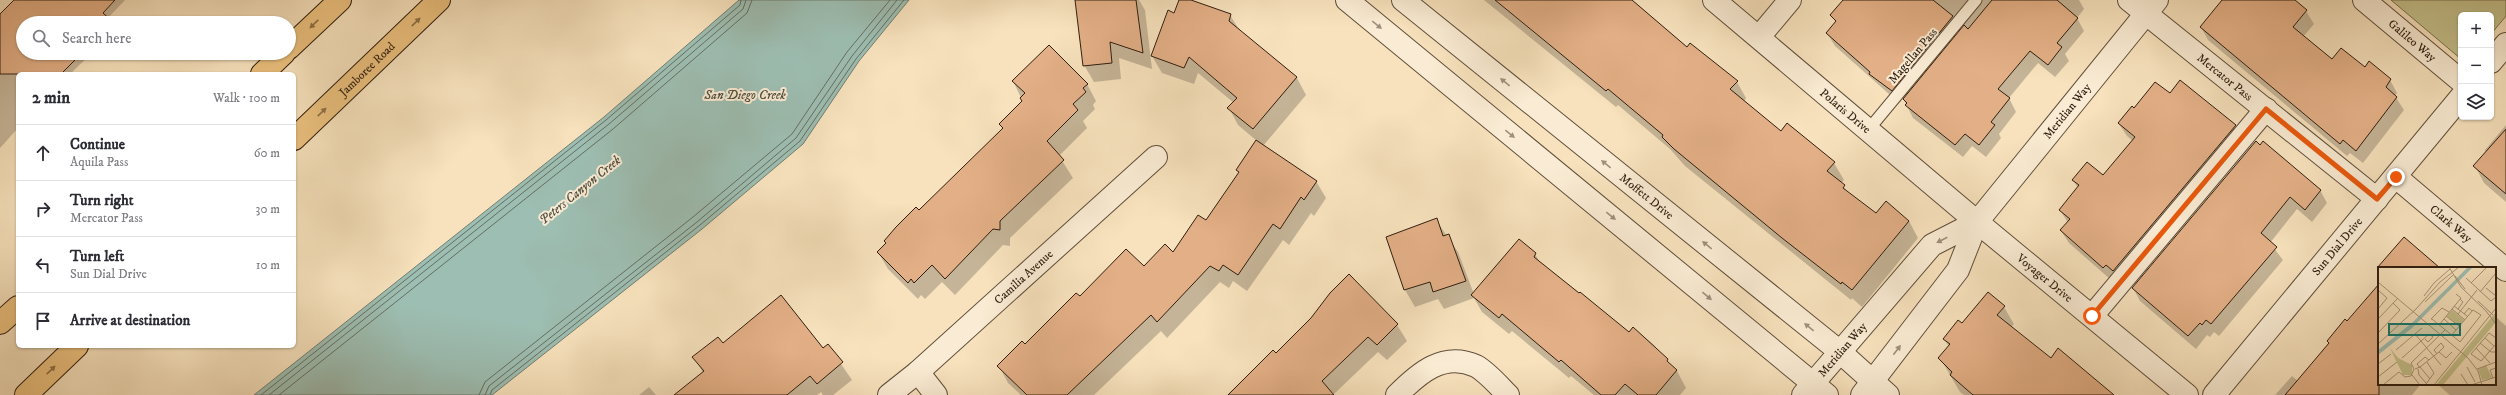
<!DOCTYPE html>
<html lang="en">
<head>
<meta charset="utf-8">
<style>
  :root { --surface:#fff; --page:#f7f7f7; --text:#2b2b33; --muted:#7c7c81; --line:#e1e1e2 }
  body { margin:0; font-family:"IM FELL DW Pica",serif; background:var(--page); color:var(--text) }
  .controls { position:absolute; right:12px; top:12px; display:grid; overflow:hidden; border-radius:6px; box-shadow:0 1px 3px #0004 }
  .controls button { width:36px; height:36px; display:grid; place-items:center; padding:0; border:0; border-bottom:1px solid var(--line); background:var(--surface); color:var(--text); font:20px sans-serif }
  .stop { position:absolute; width:12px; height:12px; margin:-9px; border:3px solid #ea580c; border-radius:50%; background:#fff }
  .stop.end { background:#ea580c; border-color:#fff; box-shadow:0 1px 4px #0008 }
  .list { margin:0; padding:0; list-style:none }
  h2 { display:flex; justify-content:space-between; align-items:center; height:52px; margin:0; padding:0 16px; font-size:17px }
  h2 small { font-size:13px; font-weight:400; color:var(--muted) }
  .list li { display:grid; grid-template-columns:26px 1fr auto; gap:12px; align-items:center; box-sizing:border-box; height:56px; padding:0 16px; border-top:1px solid var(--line) }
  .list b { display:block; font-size:15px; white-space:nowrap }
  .list p { margin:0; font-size:13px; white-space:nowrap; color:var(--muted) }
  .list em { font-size:13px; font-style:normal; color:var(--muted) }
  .icon { flex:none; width:22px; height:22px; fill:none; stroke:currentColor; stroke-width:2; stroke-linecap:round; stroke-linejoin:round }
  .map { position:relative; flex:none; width:2506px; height:395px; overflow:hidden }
  .search { position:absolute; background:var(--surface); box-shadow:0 1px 3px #0004; left:16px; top:16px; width:280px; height:44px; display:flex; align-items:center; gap:10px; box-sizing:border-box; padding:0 14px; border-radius:22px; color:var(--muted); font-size:15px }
  .panel { position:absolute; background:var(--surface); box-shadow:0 1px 3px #0004; left:16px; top:72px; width:280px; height:276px; border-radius:6px }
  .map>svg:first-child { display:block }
</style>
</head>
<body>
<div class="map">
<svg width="2506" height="395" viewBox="0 0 2506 395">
  <rect width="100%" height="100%" fill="#f7e2bd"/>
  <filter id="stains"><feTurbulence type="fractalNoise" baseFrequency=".005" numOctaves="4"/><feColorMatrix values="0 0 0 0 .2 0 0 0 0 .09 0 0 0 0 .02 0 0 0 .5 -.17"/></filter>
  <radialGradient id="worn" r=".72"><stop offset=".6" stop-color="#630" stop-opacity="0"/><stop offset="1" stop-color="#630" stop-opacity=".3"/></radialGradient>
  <polygon fill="#c4c18c" stroke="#7a704e" points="2391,0 2506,0 2506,16 2491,34 2491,15 2461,15 2461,59"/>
  <polygon fill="#9dbeb2" stroke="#717e71" points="739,0 909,0 859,61 803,144 702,229 492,395 254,395 604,117"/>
  <g fill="#0003">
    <polygon points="29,0 125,0 108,18 113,23 23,23 23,53 92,53 70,74 18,74 18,128 0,148 0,16"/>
    <polygon points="1076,0 1139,0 1145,10 1152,69 1119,58 1121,79 1094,82 1084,65"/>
    <polygon points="1180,0 1188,0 1230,15 1240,31 1297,78 1306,95 1263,146 1316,181 1326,198 1314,216 1311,213 1289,245 1283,240 1247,291 1233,281 1229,288 1220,282 1167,338 1161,331 1094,395 1021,395 1008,383 999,366 1080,298 1173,253 1206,222 1239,174 1238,170 1257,141 1238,125 1229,108 1234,103 1198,73 1194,84 1162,73 1152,56 1175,14"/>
    <polygon points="1484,0 1632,0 1688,48 1737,82 1746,98 1744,102 1781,132 1834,163 1844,180 1841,183 1848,193 1876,215 1909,221 1918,238 1862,307 1852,298 1851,300 1685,166 1670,149 1618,105 1616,107"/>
    <polygon points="1844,0 2079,0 2084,9 2077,18 2084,31 2065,54 2069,61 2055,77 2038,63 2009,98 2016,112 1999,134 2001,138 1986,157 1972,146 1963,157 1913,118 1903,98 1899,103 1835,46 1827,33 1836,23 1832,15"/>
    <polygon points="2223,0 2293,0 2306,11 2314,24 2303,37 2332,60 2365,68 2390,80 2397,93 2395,96 2404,110 2363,163 2350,153 2347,156 2208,40 2201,27"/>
    <polygon points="1013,81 1087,84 1096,101 1093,105 1095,109 1083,121 1087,128 1059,156 1073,178 1010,238 1010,246 1003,245 955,295 942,282 925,299 921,295 918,299 888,269 878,252 1003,129 1001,124 1023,102"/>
    <polygon points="2181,81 2235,126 2243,139 2111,280 2069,243 2061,231 2068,223 2060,210 2078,188 2073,180 2103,177 2133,141 2127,136 2119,124 2134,109 2170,94"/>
    <polygon points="2506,125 2506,202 2484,183 2475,166 2486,153 2485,150"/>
    <polygon points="2256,142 2320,190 2327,203 2312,222 2297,209 2270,243 2283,260 2219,336 2214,332 2210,337 2207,335 2196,349 2140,301 2133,288"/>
    <polygon points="1436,220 1458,252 1474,294 1519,240 1535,254 1541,264 1629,333 1634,328 1655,346 1659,354 1677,371 1686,388 1680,395 1594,395 1571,376 1569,378 1512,331 1509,334 1482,312 1474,298 1444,309 1438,299 1415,307 1405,290 1387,237"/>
    <polygon points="1349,275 1397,325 1407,341 1387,360 1378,352 1333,395 1227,395 1273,351 1276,355 1320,310 1319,308"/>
    <polygon points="2379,286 2379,384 2421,384 2412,395 2275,395 2292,376 2298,381 2329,344 2328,341 2347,323"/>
    <polygon points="2004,307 2014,324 2011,327 2051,359 2108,395 1964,395 1960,392 1940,358 1949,347 1944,339 1962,325"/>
    <polygon points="2495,316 2506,326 2506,395 2450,395 2437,384 2495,384"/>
    <polygon points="723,345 823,349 828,345 852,380 833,395 823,395 821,392 817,395 675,395 703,373 694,357"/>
    <polygon points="649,387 656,395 639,395"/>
  </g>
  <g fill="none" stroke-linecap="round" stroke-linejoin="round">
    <g stroke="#666e61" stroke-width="1">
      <polyline points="261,395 606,120 740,5 741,0"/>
      <polyline points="269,395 609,124 743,9 746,0"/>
      <polyline points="279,395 613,129 747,13 752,0"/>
      <polyline points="479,395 485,382 693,217 792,134 847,52 890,0"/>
      <polyline points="485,395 489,386 697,222 796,138 852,56 897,0"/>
      <polyline points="490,395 492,390 700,225 800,141 856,59 904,0"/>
    </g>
  </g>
  <g fill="#e3af86" stroke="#2f1e10">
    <polygon points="14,0 115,0 103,13 113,22 23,23 23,53 82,53 61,74 0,74 0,14"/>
    <polygon points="1075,0 1136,0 1143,53 1110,42 1112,63 1083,66"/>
    <polygon points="1179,0 1191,0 1231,14 1229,21 1297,77 1253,129 1227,108 1237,98 1189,57 1184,68 1151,56 1168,10 1174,13"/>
    <polygon points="1495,0 1632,0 1687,47 1690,43 1738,81 1730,89 1781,131 1787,123 1835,162 1827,171 1845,185 1843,188 1876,213 1886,201 1909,221 1852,290 1842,282 1841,284 1782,238 1674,149 1662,137 1663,135 1608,89 1606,91"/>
    <polygon points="1843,0 1933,0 1953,16 1892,91 1869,74 1870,72 1826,33 1836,21 1830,15"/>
    <polygon points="1992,0 2057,0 2078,18 2057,43 2062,47 2048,65 2030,51 1998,89 2010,98 1991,122 1995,125 1979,145 1965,134 1955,145 1905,105 1907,103 1903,99 1964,25 1968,29"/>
    <polygon points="2222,0 2295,0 2307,10 2293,27 2332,59 2341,48 2365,67 2369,61 2391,79 2386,87 2397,97 2356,151 2343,140 2340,144 2200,27"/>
    <polygon points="1049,45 1088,84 1083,88 1086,92 1073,104 1078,110 1047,141 1064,160 1000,221 1000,230 993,229 945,279 932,265 914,283 911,279 908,283 877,252 886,243 884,241 896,227 916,207 919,210 1003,128 999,124 1022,101 1020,98 1025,93 1012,81"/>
    <polygon points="2180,80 2236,125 2113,271 2106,265 2103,268 2060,230 2070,219 2059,210 2079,185 2072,180 2087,162 2103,175 2135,137 2118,123 2132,106 2134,108 2155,82 2170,93"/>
    <polygon points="2506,129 2506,194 2473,166"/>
    <polygon points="1256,140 1317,181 1304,200 1301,197 1280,229 1273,224 1238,275 1223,265 1219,271 1210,266 1157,322 1151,315 1067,395 1027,395 997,366 1022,341 1025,344 1076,293 1080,296 1126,249 1144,266 1165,244 1173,252 1198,215 1206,220 1239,172 1236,170"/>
    <polygon points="2256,141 2260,145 2263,141 2321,190 2305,210 2290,197 2261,233 2277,247 2211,324 2206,320 2202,325 2200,323 2188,336 2132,288"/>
    <polygon points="1437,218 1443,236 1449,234 1466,281 1433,292 1430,282 1404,290 1386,237"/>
    <polygon points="2404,237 2440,268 2377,268"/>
    <polygon points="1519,239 1536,253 1534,257 1579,293 1580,292 1629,332 1633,327 1668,359 1667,361 1677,370 1656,395 1638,395 1625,384 1615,395 1601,395 1561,360 1559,362 1502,314 1499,318 1471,295"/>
    <polygon points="1349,274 1398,324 1377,345 1368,337 1322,381 1334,395 1228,395 1273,350 1276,353 1311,318 1330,293"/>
    <polygon points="2379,284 2379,395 2285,395 2329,343 2327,341 2345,319 2347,321"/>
    <polygon points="1988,292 2005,306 1997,315 2051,358 2058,348 2114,395 1973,395 1950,375 1952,372 1938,358 1950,344 1943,339 1958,320 1962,323"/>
    <polygon points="781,295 823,348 828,344 843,362 817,384 810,376 787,395 674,395 704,371 692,357 718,337 723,343"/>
  </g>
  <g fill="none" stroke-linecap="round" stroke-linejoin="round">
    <g stroke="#614f3b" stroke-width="13">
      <polyline id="service" points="1869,129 1976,0"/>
    </g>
    <g stroke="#614f3b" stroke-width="24">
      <g id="minor">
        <path id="s1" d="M1714 0 1977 222 2187 395"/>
        <path id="s2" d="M2129 0 2377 199"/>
        <path id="s3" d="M2364 0 2461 81"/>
        <polyline points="1759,37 1790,0"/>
        <polyline points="2491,62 2506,44"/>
        <path id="s4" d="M2396 177 2506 270"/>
        <polyline points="2092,316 2266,109"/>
        <polyline points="918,372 936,395"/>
        <path id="s5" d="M889 395 918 372 1156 157"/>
        <path d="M1397 395C1418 374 1443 351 1476 366 1487 372 1499 386 1508 395"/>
        <path id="s6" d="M1803 395 1932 245 1977 222"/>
        <path id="s7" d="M1862 395 1958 270 1977 222 2157 0"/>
        <path id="s8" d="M2214 395 2461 97"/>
      </g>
    </g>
    <g stroke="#614f3b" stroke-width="24">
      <g id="tertiary">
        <polyline points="1347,0 1827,395"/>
        <path id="s9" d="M1403 0 1839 351 1888 395"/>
      </g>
    </g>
    <g stroke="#2f1e10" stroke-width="24">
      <g id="motorway">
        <polyline points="289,48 340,0"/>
        <polyline points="262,74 284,53"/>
        <path id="s10" d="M294 139 439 0"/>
        <polyline points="0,323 18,307"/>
        <polyline points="26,395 77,346"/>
      </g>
    </g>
    <use href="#service" stroke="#faecd4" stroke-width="11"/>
    <use href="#minor" stroke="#faecd4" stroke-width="22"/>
    <use href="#tertiary" stroke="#faecd4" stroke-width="22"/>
    <use href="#motorway" stroke="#ecc17e" stroke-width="22"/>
  </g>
  <defs><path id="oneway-solid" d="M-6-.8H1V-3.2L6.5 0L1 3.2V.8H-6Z"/></defs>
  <g fill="#8e7047">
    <use href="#oneway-solid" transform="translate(416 22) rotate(-44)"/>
    <use href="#oneway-solid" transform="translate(314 24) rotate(136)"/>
    <use href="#oneway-solid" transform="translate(322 112) rotate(-44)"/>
    <use href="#oneway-solid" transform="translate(51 370) rotate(-44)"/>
  </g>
  <g fill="#9f8f7c">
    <use href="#oneway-solid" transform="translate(1377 25) rotate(39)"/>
    <use href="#oneway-solid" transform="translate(1505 82) rotate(-141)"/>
    <use href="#oneway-solid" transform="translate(1510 134) rotate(39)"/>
    <use href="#oneway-solid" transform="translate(1606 164) rotate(-141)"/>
    <use href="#oneway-solid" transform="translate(1611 216) rotate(39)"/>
    <use href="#oneway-solid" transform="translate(1942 240) rotate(153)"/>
    <use href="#oneway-solid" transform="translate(1707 245) rotate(-141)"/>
    <use href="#oneway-solid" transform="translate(1707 296) rotate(40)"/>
    <use href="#oneway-solid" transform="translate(1809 327) rotate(-141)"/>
    <use href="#oneway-solid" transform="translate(1897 350) rotate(-53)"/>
  </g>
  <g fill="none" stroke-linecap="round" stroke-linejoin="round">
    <polyline stroke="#ea580c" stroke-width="5" points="2092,316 2266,109 2377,199 2396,177"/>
  </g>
  <g text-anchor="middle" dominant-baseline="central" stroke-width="4" stroke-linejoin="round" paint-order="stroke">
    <g font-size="12" fill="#2f1e10" stroke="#faecd4">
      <text stroke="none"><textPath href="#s3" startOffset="63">Galileo Way</textPath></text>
      <text transform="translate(1913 56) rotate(-50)">Magellan Pass</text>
      <text stroke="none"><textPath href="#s10" startOffset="101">Jamboree Road</textPath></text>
      <text stroke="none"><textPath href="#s2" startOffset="123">Mercator Pass</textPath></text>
      <text stroke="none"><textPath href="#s1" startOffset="172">Polaris Drive</textPath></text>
      <text stroke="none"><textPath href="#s7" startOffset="352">Meridian Way</textPath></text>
      <text stroke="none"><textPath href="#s9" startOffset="313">Moffett Drive</textPath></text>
      <text stroke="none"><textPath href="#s4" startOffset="72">Clark Way</textPath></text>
      <text stroke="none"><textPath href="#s8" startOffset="193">Sun Dial Drive</textPath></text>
      <text stroke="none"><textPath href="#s5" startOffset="179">Camilia Avenue</textPath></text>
      <text stroke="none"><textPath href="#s1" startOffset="432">Voyager Drive</textPath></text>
      <text stroke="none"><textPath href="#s6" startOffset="60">Meridian Way</textPath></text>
    </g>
    <g font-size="13" font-style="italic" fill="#504e41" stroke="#faecd4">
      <text x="745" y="95">San Diego Creek</text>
      <text transform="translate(580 190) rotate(-39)">Peters Canyon Creek</text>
    </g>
  </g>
  <g transform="translate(2378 267)">
    <rect width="118" height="118" fill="#f7e2bd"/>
    <path d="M74 43 86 53 81 59 69 49ZM118 45V55L65 118H58ZM12 81 20 91 34 98V108H25ZM108 98 114 111 104 113 100 102Z" fill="#c4c18c"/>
    <path d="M90 0H95L34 61 0 88V83L35 55Z" fill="#9dbeb2"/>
    <path fill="none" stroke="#a79478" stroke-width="1" d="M71 0 83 20 108 44 118 57M77 9 87 22M88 11 113 34 118 30M0 15 90 91 100 104 104 118M93 16 109 0M108 21 118 29M0 23 9 31 0 42M102 25 118 6M46 29 56 16 72 2M100 34 115 48M47 35 75 8M76 39 89 49M74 42 87 53M80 42 85 35 82 32M71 45 64 41 53 52H54L81 74 82 75 103 48 95 43 73 69M80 47 99 23M86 47 91 41 94 44M68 49 81 59M0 52 20 31M66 52 78 63M61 58 83 31 78 27M0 66 22 43 15 36M37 67 63 98M107 71 116 79M118 71 111 66 93 87 103 94 118 77M102 76 113 85H118M0 77 38 42 62 15 81 0M98 81 112 96M18 83 44 61M61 85 68 91 74 85M24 91 51 67 55 70 50 75 47 72M0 97 13 87M42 100 52 112M89 100 97 115M42 101 39 97 47 90 51 93M37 102 42 100 61 85 66 80 63 76 56 83 59 87M40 102 41 108 48 116M99 102 118 95M83 107 90 118M34 108 42 118M0 110 19 95M115 111 112 103 118 101M48 117 56 106 49 95M5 118 21 105 27 110 33 109 36 102 33 96 67 63M56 118 118 41M93 118 118 110"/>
    <path fill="#0f766e" fill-opacity="0.15" stroke="#0f766e" stroke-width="2" d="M11 57H82V68H11Z"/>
    <rect width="118" height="118" fill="none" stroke="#2f1e10" stroke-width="2"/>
  </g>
  <rect width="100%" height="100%" filter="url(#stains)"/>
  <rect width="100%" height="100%" fill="url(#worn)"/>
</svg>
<div class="controls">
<button>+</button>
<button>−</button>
<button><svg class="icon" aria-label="layers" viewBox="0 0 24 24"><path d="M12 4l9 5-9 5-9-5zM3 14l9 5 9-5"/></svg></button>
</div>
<div class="stop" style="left:2092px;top:316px"></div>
<div class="stop end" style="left:2396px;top:177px"></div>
<div class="search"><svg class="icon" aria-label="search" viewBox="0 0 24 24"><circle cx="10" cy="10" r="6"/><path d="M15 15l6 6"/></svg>Search here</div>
<section class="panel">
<h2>2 min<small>Walk · 100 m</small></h2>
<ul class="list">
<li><svg class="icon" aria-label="ahead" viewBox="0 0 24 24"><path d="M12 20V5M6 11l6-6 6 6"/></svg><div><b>Continue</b><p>Aquila Pass</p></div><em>60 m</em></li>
<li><svg class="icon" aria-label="right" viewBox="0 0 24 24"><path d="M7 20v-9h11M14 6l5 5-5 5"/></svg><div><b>Turn right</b><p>Mercator Pass</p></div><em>30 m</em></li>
<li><svg class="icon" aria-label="left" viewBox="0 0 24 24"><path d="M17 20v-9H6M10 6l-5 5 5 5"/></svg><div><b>Turn left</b><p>Sun Dial Drive</p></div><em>10 m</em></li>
<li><svg class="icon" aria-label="arrive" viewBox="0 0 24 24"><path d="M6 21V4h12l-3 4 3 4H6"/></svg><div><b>Arrive at destination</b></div></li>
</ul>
</section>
</div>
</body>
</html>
